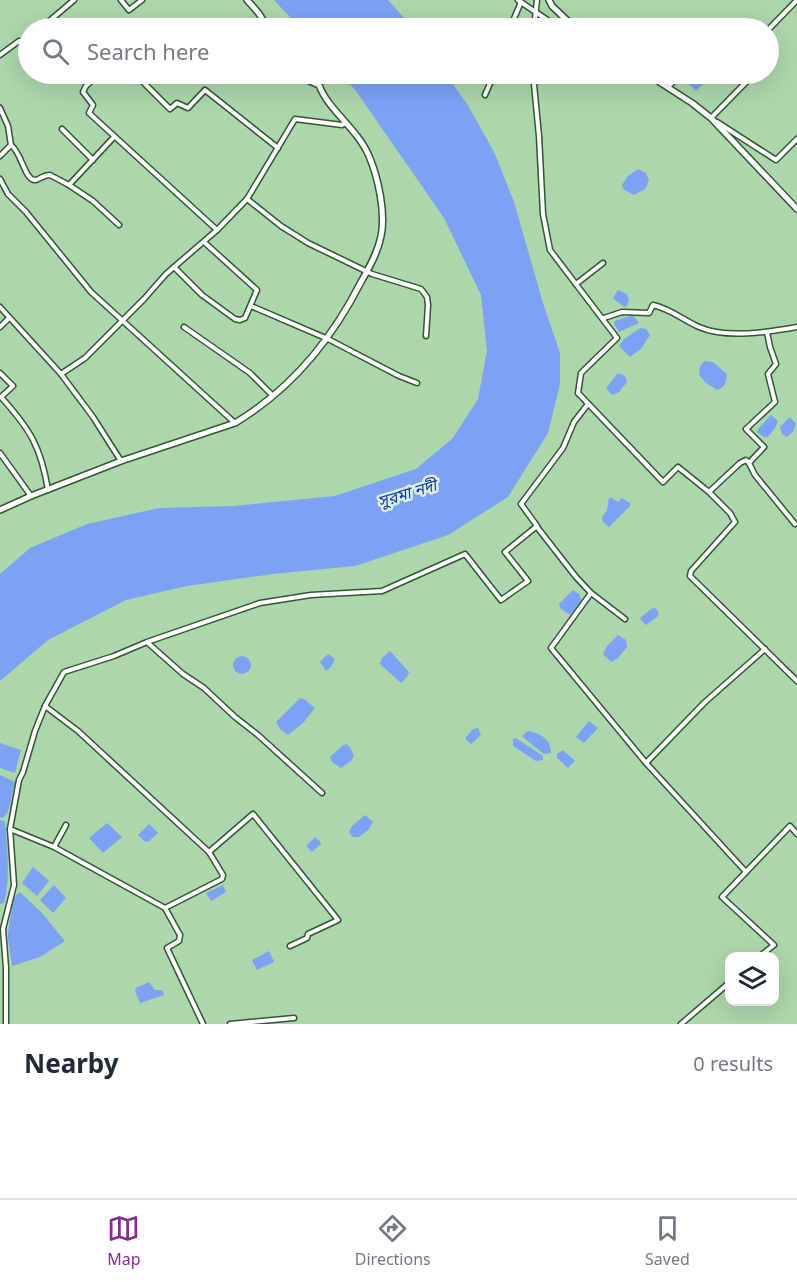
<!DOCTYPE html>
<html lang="en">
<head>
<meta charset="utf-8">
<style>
  :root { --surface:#fff; --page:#f6f6f7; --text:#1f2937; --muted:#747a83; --line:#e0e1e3; --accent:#8b2992 }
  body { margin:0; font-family:"Noto Sans","Noto Sans Bengali",sans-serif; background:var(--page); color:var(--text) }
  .controls { position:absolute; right:18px; bottom:18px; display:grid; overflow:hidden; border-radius:12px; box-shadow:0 6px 24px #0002 }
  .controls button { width:54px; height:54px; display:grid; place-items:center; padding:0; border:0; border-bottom:2px solid var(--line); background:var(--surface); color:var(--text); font:30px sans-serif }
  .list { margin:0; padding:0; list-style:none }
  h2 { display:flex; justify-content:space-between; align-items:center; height:78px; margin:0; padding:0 24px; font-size:26px }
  h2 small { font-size:20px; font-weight:400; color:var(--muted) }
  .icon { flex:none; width:33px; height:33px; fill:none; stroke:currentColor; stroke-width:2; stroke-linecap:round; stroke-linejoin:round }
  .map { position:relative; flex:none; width:797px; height:1024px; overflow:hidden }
  .search { position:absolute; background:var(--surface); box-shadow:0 6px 24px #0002; left:18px; right:18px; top:18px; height:66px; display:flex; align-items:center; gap:15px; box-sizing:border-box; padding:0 21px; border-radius:33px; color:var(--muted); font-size:22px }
  .sheet { height:174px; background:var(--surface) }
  nav { display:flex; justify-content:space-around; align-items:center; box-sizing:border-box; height:84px; border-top:2px solid var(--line); background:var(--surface); font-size:16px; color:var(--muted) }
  nav a { display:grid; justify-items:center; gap:3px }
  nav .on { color:var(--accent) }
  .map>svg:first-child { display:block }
</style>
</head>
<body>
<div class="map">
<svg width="797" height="1024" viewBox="0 0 797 1024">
  <rect width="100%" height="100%" fill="#acd6ac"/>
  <g fill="#7da2f4">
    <polygon points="274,0 388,0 413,28 300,28"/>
    <polygon points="341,74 446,74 469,107 495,154 514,202 543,303 560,353 560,384 548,433 508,497 448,535 355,566 273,574 187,586 126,600 48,640 0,681 0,574 30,548 87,524 159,508 234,506 335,496 416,469 453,438 478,399 487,351 481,295 444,218 356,91"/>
    <polygon points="688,74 709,74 711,76 696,91 683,78"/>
    <polygon points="638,169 646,173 649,181 645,189 634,195 623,189 622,185 628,176"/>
    <polygon points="618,290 627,294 629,300 627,306 624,307 613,298"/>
    <polygon points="633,315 639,323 619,332 614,324 615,321"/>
    <polygon points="640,328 646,329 650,335 641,349 630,357 619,346 624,339"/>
    <path d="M705 361 713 362 727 374C726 382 726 387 717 390L706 383 699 375 700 366Z"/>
    <polygon points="618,373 625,376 627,382 619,392 612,395 606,388"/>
    <polygon points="771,415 778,421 775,428 768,437 764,437 757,432 758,429"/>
    <polygon points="790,417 796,424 793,432 787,437 782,434 780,427"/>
    <polygon points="609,498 612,498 618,502 622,498 630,503 630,506 609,527 603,522 602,518 607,510"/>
    <polygon points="573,590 579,594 582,601 570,615 560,608 559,604"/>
    <polygon points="655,608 658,611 658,616 646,625 641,620 640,618 651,609"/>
    <polygon points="618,635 626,640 627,647 618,658 611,662 603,654 607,646"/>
    <polygon points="390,651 409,672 407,677 401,683 380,664 382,658"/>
    <polygon points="328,654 335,659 331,667 326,671 320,662"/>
    <circle cx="242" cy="665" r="9"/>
    <polygon points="300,698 304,699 315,708 303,723 288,735 280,729 276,722"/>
    <polygon points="589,721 598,728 584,743 576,737"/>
    <polygon points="478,728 481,735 471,744 466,740 466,737 473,729"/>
    <path d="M528 731C540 733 551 739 551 753L544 754 525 739 522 736Z"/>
    <polygon points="516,738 543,756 543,760 536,761 513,746 513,739"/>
    <polygon points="0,743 21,750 15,773 0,768"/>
    <polygon points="346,744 350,747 354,756 351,761 341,768 332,762 330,757 342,746"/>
    <polygon points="563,750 575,761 568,768 557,758 557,754"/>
    <polygon points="0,775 15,782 8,812 3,818 0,817"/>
    <polygon points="365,815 373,822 368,830 359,837 353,837 349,832 352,826"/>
    <path d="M0 820 5 822C7 849 11 878 4 903L0 904Z"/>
    <polygon points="107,823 122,837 103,853 89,838"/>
    <polygon points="149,824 158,833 148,842 144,841 138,835"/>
    <polygon points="315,837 320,841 321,844 312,852 306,846"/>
    <polygon points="33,867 49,881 37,896 22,883"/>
    <polygon points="54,885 66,898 53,913 40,900"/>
    <polygon points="223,885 226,892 211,901 206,893"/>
    <path d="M20 892 42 913 65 941 40 957 12 966C11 957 9 947 8 937 8 924 13 912 12 899Z"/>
    <polygon points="269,951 274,962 257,970 252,960"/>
    <polygon points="149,982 155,990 162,990 164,995 140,1003 135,991 136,988"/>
  </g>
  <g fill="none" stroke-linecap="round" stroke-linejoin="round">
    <g stroke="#315733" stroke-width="7">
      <g id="minor">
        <polyline points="121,0 129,10 142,0"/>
        <polyline points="518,0 559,28"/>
        <polyline points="41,28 74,0"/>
        <polyline points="510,28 521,2"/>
        <polyline points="534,28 537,0"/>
        <polyline points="768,30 797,0"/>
        <polyline points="0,55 19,41 25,42 28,39"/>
        <polyline points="99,74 86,86 83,92 93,105 89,113 217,230"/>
        <polyline points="135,74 170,109 177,103 188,108 205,90 278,148"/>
        <polyline points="533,74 539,136 543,214 550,250 617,338 581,373 578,393 663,482 678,467 709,492 740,463 746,460 749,463 764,447 746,429 775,402 768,374 776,364 770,347 767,332"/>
        <polyline points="668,87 681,74"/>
        <polyline points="485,95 494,74"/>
        <polyline points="0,108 8,126 11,145 0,156"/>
        <polyline points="711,118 754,74"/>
        <polyline points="717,122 776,160 797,139"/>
        <polyline points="62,129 93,160"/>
        <polyline points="114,137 69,185 93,201 119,225"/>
        <path d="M11 145C22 153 25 182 36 180 41 178 44 175 50 175L69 185"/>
        <polyline points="0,179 8,194 26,212 91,292 235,423"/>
        <polyline points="247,199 281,226 308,243 372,274 421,289 427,297 428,305 426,336"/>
        <polyline points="174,267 202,295 235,319 240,320 245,318 257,290 204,242"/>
        <polyline points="576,284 603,263"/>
        <polyline points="251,306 328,339 399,376 417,383"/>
        <polyline points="0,307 61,374 93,417 121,461"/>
        <path d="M604 318 622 312 649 313 653 305C671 309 683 320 699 327 726 339 769 332 797 327"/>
        <polyline points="0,327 8,319"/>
        <polyline points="184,327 250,373 272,395"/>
        <path d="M0 373 13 386 1 397C30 429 41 447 48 490"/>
        <polyline points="61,374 85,358 144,299 166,274 217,230 247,199 295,119 342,125 346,123"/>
        <polyline points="0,453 31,496"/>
        <polyline points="749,463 755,475 795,524"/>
        <polyline points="709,492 730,513 735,522 691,571 690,576 797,681"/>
        <polyline points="537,527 576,577 591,593 625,619"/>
        <polyline points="591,593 551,648 646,763"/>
        <polyline points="148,643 183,674 204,688 235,717 258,735 322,793"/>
        <polyline points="45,706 78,731 209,852 223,875 222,879 165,908"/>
        <polyline points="10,829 54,847 66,825"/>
        <polyline points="54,847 165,908 180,935 179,941 167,948 203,1024"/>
        <polyline points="209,852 253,814 338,920 308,934 307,938 290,946"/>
        <polyline points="746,872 790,826 797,834"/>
        <polyline points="760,956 774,945 722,897 746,872 646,763 704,703 765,649"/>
        <polyline points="6,1024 6,968 3,929 14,885 10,829 19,780 23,772 35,731 45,706 64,672 114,656 147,642 260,603 311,595 382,591 465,554 501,600 528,581 505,552 537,526 521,504 563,448 574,422 588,404"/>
        <polyline points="230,1024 294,1018"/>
        <polyline points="681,1024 730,982"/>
      </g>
    </g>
    <g stroke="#315733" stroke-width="8">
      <g id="tertiary">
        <path d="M247 0C255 9 264 17 265 28"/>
        <polyline points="549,0 552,6 575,28"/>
        <polyline points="647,74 692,103 711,118 797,209"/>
        <path d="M0 510 31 496 121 461 235 423C290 390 332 339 361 282 369 268 378 252 381 236 386 213 378 177 369 156 357 128 328 110 319 85L293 74"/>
      </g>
    </g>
    <use href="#minor" stroke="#fff" stroke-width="4"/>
    <use href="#tertiary" stroke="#fff" stroke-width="5"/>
  </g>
  <g text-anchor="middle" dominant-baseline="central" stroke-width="5" stroke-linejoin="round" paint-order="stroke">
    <g font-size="16" font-style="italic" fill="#1335a9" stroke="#dbf1db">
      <text transform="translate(407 493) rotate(-17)">সুরমা নদী</text>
    </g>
  </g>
</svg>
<div class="controls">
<button><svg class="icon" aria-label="layers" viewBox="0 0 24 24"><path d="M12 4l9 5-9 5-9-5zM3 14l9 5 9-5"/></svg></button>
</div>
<div class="search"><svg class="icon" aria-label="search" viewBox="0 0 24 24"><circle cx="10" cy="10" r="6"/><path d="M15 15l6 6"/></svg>Search here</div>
</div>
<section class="sheet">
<h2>Nearby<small>0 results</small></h2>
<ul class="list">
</ul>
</section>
<nav>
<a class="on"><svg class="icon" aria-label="map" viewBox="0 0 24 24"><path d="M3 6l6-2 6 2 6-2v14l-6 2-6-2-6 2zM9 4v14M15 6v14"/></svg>Map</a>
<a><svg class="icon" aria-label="directions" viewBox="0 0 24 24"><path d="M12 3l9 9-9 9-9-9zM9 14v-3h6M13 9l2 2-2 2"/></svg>Directions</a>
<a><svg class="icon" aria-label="saved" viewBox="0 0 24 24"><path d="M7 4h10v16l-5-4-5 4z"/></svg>Saved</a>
</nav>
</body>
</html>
